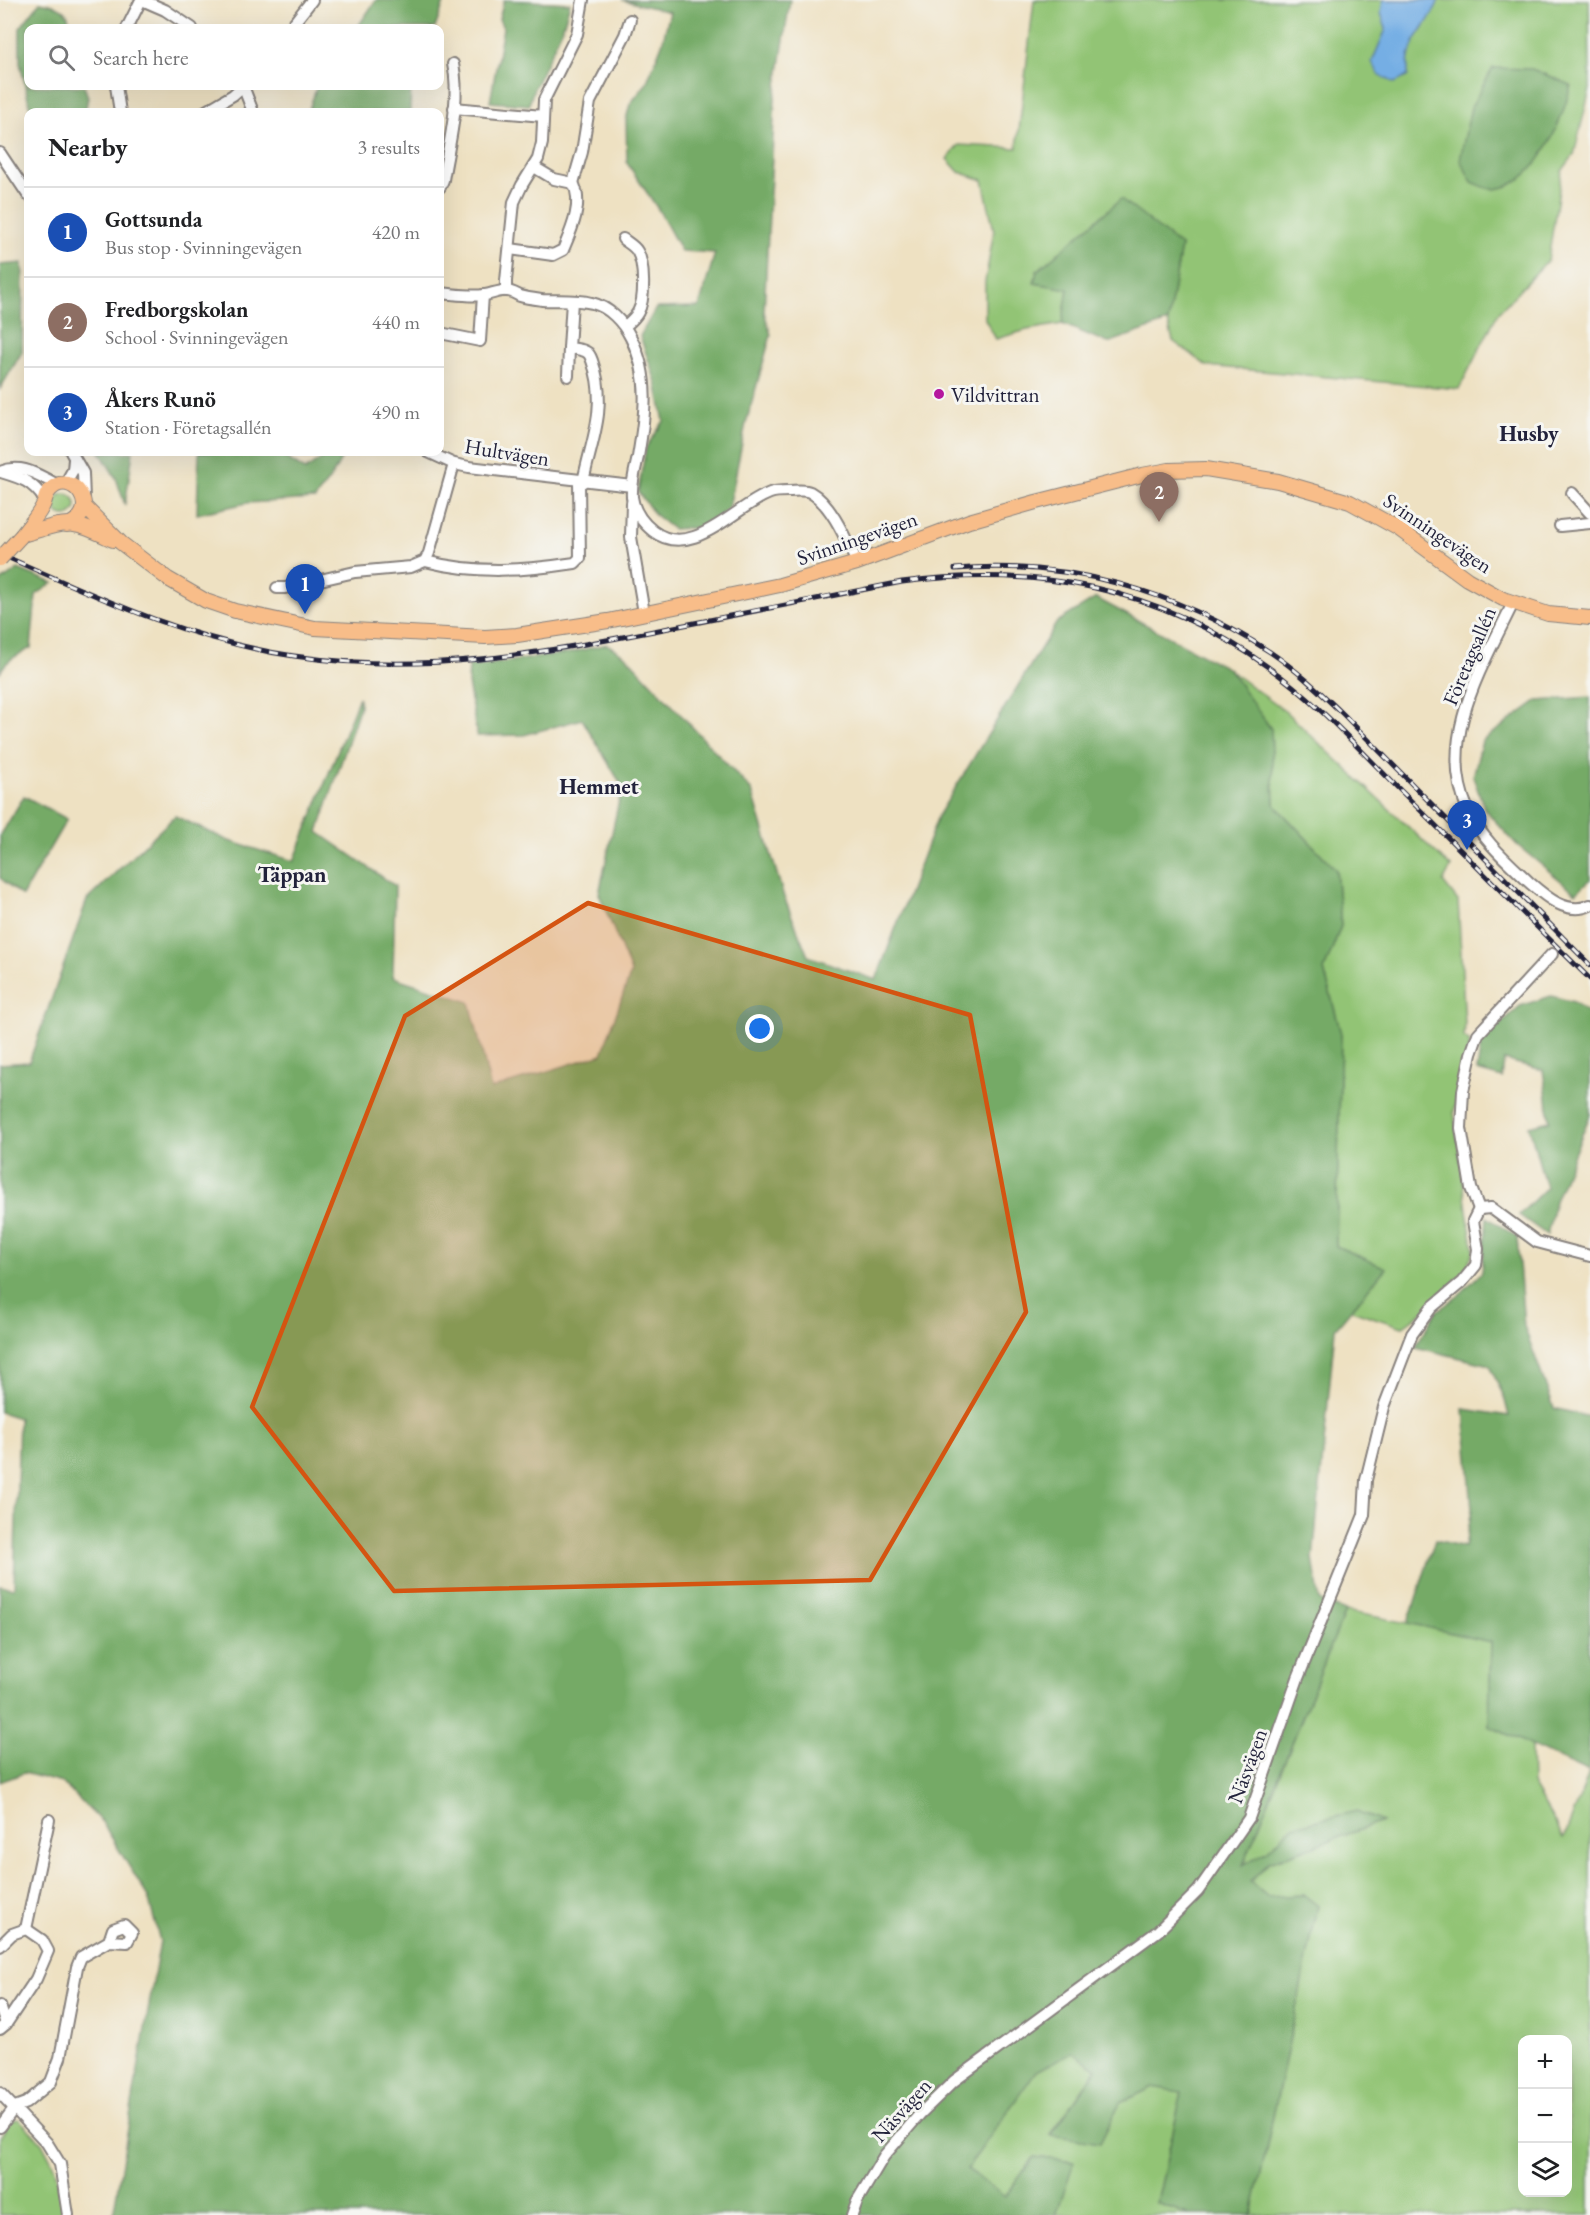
<!DOCTYPE html>
<html lang="en">
<head>
<meta charset="utf-8">
<style>
  :root { --surface:#fff; --page:#f6f6f6; --text:#202124; --muted:#757577; --line:#e0e0e0; --accent:#1a73e8 }
  body { margin:0; font-family:"EB Garamond",serif; background:var(--page); color:var(--text) }
  .controls { position:absolute; right:18px; bottom:18px; display:grid; overflow:hidden; border-radius:12px; box-shadow:0 6px 24px #0002 }
  .controls button { width:54px; height:54px; display:grid; place-items:center; padding:0; border:0; border-bottom:2px solid var(--line); background:var(--surface); color:var(--text); font:30px sans-serif }
  .you { position:absolute; left:760px; top:1029px; width:21px; height:21px; margin:-15px; border:4px solid #fff; border-radius:50%; background:#1a73e8; box-shadow:0 0 0 9px #1a73e833 }
  .badge { display:grid; place-items:center; width:39px; height:39px; border-radius:50%; background:var(--accent); color:#fff; font-size:20px; font-weight:700 }
  .pin { position:absolute; translate:-50% -50px; filter:drop-shadow(0 2px 3px #0008) }
  .pin::after { content:''; position:absolute; top:32px; width:21px; height:18px; background:inherit; clip-path:polygon(0 0,100% 0,50% 100%) }
  .list { margin:0; padding:0; list-style:none }
  h2 { display:flex; justify-content:space-between; align-items:center; height:78px; margin:0; padding:0 24px; font-size:26px }
  h2 small { font-size:20px; font-weight:400; color:var(--muted) }
  .list li { display:grid; grid-template-columns:39px 1fr auto; gap:18px; align-items:center; box-sizing:border-box; height:90px; padding:0 24px; border-top:2px solid var(--line) }
  .list b { display:block; font-size:22px; white-space:nowrap }
  .list p { margin:0; font-size:20px; white-space:nowrap; color:var(--muted) }
  .list em { font-size:20px; font-style:normal; color:var(--muted) }
  .icon { flex:none; width:33px; height:33px; fill:none; stroke:currentColor; stroke-width:2; stroke-linecap:round; stroke-linejoin:round }
  .map { position:relative; flex:none; width:1590px; height:2215px; overflow:hidden }
  .search { position:absolute; background:var(--surface); box-shadow:0 6px 24px #0002; left:24px; top:24px; width:420px; height:66px; display:flex; align-items:center; gap:15px; box-sizing:border-box; padding:0 21px; border-radius:12px; color:var(--muted); font-size:22px }
  .panel { position:absolute; background:var(--surface); box-shadow:0 6px 24px #0002; left:24px; top:108px; width:420px; height:348px; border-radius:12px }
  .map>svg:first-child { display:block }
</style>
</head>
<body>
<div class="map">
<svg width="1590" height="2215" viewBox="0 0 1590 2215">
  <rect width="100%" height="100%" fill="#f6f6f2"/>
  <filter id="ink" filterUnits="userSpaceOnUse"><feTurbulence type="fractalNoise" baseFrequency=".0167" numOctaves="2"/><feDisplacementMap in="SourceGraphic" scale="12" xChannelSelector="R" yChannelSelector="G"/><feConvolveMatrix kernelMatrix="1 2 1 2 8 2 1 2 1" color-interpolation-filters="sRGB"/></filter>
  <filter id="wash" filterUnits="userSpaceOnUse"><feTurbulence type="fractalNoise" baseFrequency=".008" numOctaves="4" result="noise"/><feDisplacementMap in="SourceGraphic" scale="24" xChannelSelector="R" yChannelSelector="G"/><feGaussianBlur stdDeviation="1.35" result="paint"/><feColorMatrix in="noise" values="0 0 0 0 0 0 0 0 0 0 0 0 0 0 0 0 0 1.4 0 .05"/><feComposite in="paint" operator="in"/></filter>
  <g filter="url(#wash)">
    <rect width="100%" height="100%" fill="#eee1c2"/>
    <g fill="#92c474" stroke="#5a7358" stroke-width="1.5" fill-rule="evenodd">
      <polygon points="1034,0 1589,0 1590,89 1574,155 1562,171 1548,260 1498,313 1459,389 1207,366 1173,341 1168,322 1181,246 1034,283 1069,289 1062,324 1027,330 996,339 985,319 985,282 994,231 983,180 959,172 947,159 959,145 1017,148"/>
      <circle cx="65" cy="505" r="11"/>
      <polygon points="1229,670 1286,712 1451,867 1443,882 1458,901 1465,1024 1464,1037 1470,1042 1454,1112 1468,1218 1474,1250 1465,1271 1424,1311 1402,1327 1351,1310 1385,1268 1336,1246 1341,1034 1324,970 1341,926 1336,870 1274,804 1271,729"/>
      <path d="M1345 1611 1408 1623 1491 1642 1489 1726 1531 1745 1532 1784 1564 1838 1590 1771V2215H1252L1318 1906 1304 1895 1268 1897 1250 1882 1269 1862 1382 1822 1294 1826 1267 1851 1243 1866ZM1522 2040H1568V2192H1522Z"/>
      <polygon points="1072,2052 1097,2069 1051,2134 1100,2143 1120,2103 1153,2087 1182,2092 1157,2203 1190,2215 1056,2215 1073,2162 1034,2157 1005,2198 967,2169 1036,2070"/>
      <polygon points="19,2119 42,2143 55,2168 64,2215 0,2215 0,2137 10,2121"/>
    </g>
    <g fill="#75aa66" stroke="#4c6650" stroke-width="1.5">
      <polygon points="376,0 445,0 435,28 357,28"/>
      <polygon points="504,0 570,3 562,30 533,91 529,105 490,102 503,28 499,19"/>
      <polygon points="622,0 790,0 775,99 764,312 771,335 746,423 729,508 709,527 673,529 655,515 638,492 646,447 664,421 656,382 640,336 656,308 699,307 715,253 681,251 658,209 627,163 626,120 630,104 646,84 662,44 670,12"/>
      <path d="M40 2C58 6 70 7 70 28H28V86H84L88 97 85 112H31L20 63V28Z"/>
      <path d="M1493 68 1532 69 1571 85C1562 121 1538 186 1494 189 1488 190 1478 184 1472 182L1460 160 1471 107Z"/>
      <polygon points="317,86 411,86 410,112 308,112"/>
      <polygon points="1121,199 1181,246 1168,322 1108,343 1062,324 1068,289 1034,283 1037,271"/>
      <polygon points="22,263 23,275 22,352 0,389 0,265"/>
      <polygon points="100,452 133,452 125,505 116,478"/>
      <polygon points="199,452 277,452 305,470 331,452 345,452 333,474 315,499 247,503 197,514"/>
      <path d="M18 569 53 583 36 595 31 648C20 654 3 661 0 674V582Z"/>
      <polygon points="1096,598 1229,669 1271,729 1274,804 1336,870 1341,926 1324,970 1341,1034 1336,1246 1386,1268 1335,1329 1313,1559 1320,1601 1345,1611 1243,1865 1267,1851 1293,1826 1357,1811 1382,1822 1269,1862 1250,1882 1268,1897 1304,1895 1318,1906 1252,2215 1190,2215 1157,2203 1182,2092 1153,2087 1120,2103 1100,2143 1051,2135 1097,2069 1072,2052 1036,2071 967,2169 1005,2197 1034,2157 1074,2162 1056,2215 113,2215 160,1941 148,1897 102,1822 62,1783 24,1773 0,1782 0,1586 14,1588 19,1418 0,1412 0,1064 29,1062 87,900 175,816 229,841 294,861 359,697 360,706 318,832 395,886 393,977 470,1002 491,1089 602,1054 631,972 599,894 622,786 582,719 524,735 477,736 468,683 469,665 477,666 569,653 607,644 627,657 752,791 784,897 808,956 876,980 938,816 1057,622"/>
      <polygon points="1590,697 1590,880 1576,893 1517,845 1485,810 1473,777 1482,741 1537,701"/>
      <polygon points="24,796 67,819 22,896 0,878 0,836"/>
      <polygon points="1551,996 1574,1002 1590,1014 1590,1115 1555,1201 1547,1235 1519,1215 1546,1188 1529,1126 1550,1121 1543,1070 1504,1060 1502,1078 1477,1071 1481,1042 1520,1006"/>
      <polygon points="1487,1217 1517,1237 1524,1326 1554,1408 1590,1417 1589,1772 1489,1726 1491,1642 1408,1623 1435,1540 1465,1547 1472,1509 1464,1409 1509,1416 1504,1397 1489,1365 1415,1347 1437,1311 1458,1296 1482,1272"/>
    </g>
    <path fill="#74aee4" stroke="#4b6890" stroke-width="1.5" d="M1383 0H1439C1426 33 1406 37 1408 76L1395 83 1380 76 1372 62 1386 29 1381 13Z"/>
  </g>
  <g filter="url(#ink)">
    <g fill="none" stroke-linecap="round" stroke-linejoin="round">
      <g stroke="#88827e" stroke-width="14">
        <g id="minor">
          <polyline points="142,0 165,10 192,28"/>
          <polyline points="127,28 141,0"/>
          <polyline points="290,28 312,0"/>
          <polyline points="116,86 120,112"/>
          <polyline points="243,86 253,112"/>
          <polyline points="454,108 543,116"/>
          <polyline points="204,112 233,95 243,86"/>
          <polyline points="0,153 28,195"/>
          <polyline points="573,183 582,152 590,102 625,35 630,20"/>
          <path d="M440 187 443 180C449 143 461 100 453 64"/>
          <path d="M623 239C628 243 634 246 637 251 645 264 645 300 638 312 635 318 630 322 625 326"/>
          <path d="M510 249 553 255 563 250C571 231 584 203 573 183L554 179 534 167"/>
          <polyline points="506,291 506,281 514,202 522,185 538,159 542,143 544,100 577,34 583,0"/>
          <path d="M440 293C454 294 470 297 485 295 492 294 500 290 507 291 511 291 516 294 520 296 527 298 535 299 542 300 558 301 576 299 592 303 609 307 623 322 631 338 651 377 645 416 638 457 635 470 631 484 632 497 634 511 643 523 653 531 692 561 735 506 770 493 775 491 782 491 788 491 795 491 804 489 810 492 832 504 847 542 857 563"/>
          <path d="M572 301 569 348C575 349 583 349 588 353 592 357 593 365 595 370 606 411 591 442 583 482"/>
          <polyline points="440,333 480,341 483,295"/>
          <polyline points="568,376 569,348"/>
          <polyline points="71,452 83,473 84,499"/>
          <polyline points="428,452 454,464 469,467 632,486"/>
          <path d="M0 472C23 463 37 475 58 485"/>
          <path d="M1 472C21 478 32 481 44 499"/>
          <polyline points="65,484 73,470 74,459"/>
          <polyline points="1572,493 1590,513"/>
          <polyline points="632,503 631,537 644,613"/>
          <polyline points="1560,526 1590,523"/>
          <path d="M425 561C476 574 523 571 575 563L580 558 579 482"/>
          <polyline points="277,588 285,588 355,572 411,567 425,561 429,553 454,464"/>
          <path d="M1513 603C1483 666 1436 739 1468 810 1481 839 1508 862 1530 883 1546 897 1568 916 1590 905"/>
          <polyline points="1479,1209 1471,1188 1461,1128 1463,1091 1471,1054 1478,1034 1552,954"/>
          <polyline points="1479,1209 1491,1208 1537,1242 1590,1256"/>
          <polyline points="26,1929 49,1820"/>
          <polyline points="0,1946 12,1934 26,1929 42,1940 48,1951 36,1979 6,2024 0,2029"/>
          <polyline points="0,2006 6,2024"/>
          <polyline points="0,2093 47,2143 60,2164 68,2215"/>
          <polyline points="0,2127 15,2107 26,2103 51,2082 60,2058 77,1967 81,1957 109,1941 127,1942 132,1933 124,1925 113,1929 109,1941"/>
          <polyline points="852,2215 857,2201 884,2156 920,2114 954,2081 1158,1931 1198,1891 1249,1818 1298,1678 1364,1515 1366,1480 1384,1407 1412,1334 1431,1308 1462,1282 1476,1265 1478,1249 1473,1221 1479,1209"/>
        </g>
      </g>
      <g stroke="#88827e" stroke-width="16">
        <g id="major">
          <polyline points="84,506 121,543 168,579 206,601 235,611 315,628 485,637 517,635 608,621 780,585 857,563 969,521 1036,502 1142,475 1169,470 1206,469 1278,481 1350,502 1399,529 1467,579 1503,599 1548,614 1590,618"/>
          <path d="M22 535C29 525 40 514 44 503 46 498 45 495 50 490 72 467 104 512 67 525"/>
          <path d="M22 535C34 532 47 527 59 525 76 521 98 533 113 540"/>
        </g>
      </g>
      <use href="#minor" stroke="#fff" stroke-width="10"/>
      <use href="#major" stroke="#f8bd89" stroke-width="14"/>
      <g stroke="#22223b" stroke-width="5">
        <g id="rail">
          <path d="M0 554C95 596 190 641 294 656 424 675 537 654 664 629 744 613 823 597 902 582 1037 565 1157 586 1268 667 1316 701 1356 746 1397 787 1462 851 1525 916 1590 979"/>
          <path d="M955 569C1066 559 1177 591 1270 652 1297 670 1320 692 1343 714L1590 965"/>
        </g>
      </g>
      <use href="#rail" stroke="#f6f6f2" stroke-width="3" stroke-dasharray="9" stroke-linecap="butt"/>
      <g stroke="#88827e" stroke-width="16" stroke-linecap="butt">
        <polyline id="major-bridge" points="0,559 22,535"/>
      </g>
      <use href="#major-bridge" stroke="#f8bd89" stroke-width="14"/>
    </g>
  </g>
  <path fill="#d45411" fill-opacity="0.2" stroke="#d45411" stroke-width="4.5" stroke-linejoin="round" d="M588 903 970 1015 1026 1312 870 1580 394 1591 252 1407 405 1016Z"/>
  <circle fill="#b5179e" stroke="#f6f6f2" stroke-width="2" cx="939" cy="394" r="6"/>
  <g text-anchor="middle" dominant-baseline="central" stroke-width="6" stroke-linejoin="round" paint-order="stroke">
    <g font-size="21" fill="#22223b" stroke="#f6f6f2" text-anchor="start">
      <text x="951" y="394">Vildvittran</text>
    </g>
    <g font-size="21" fill="#22223b" stroke="#f6f6f2">
      <text transform="translate(507 452) rotate(9)">Hultvägen</text>
      <text transform="translate(1438 533) rotate(34)">Svinningevägen</text>
      <text transform="translate(857 538) rotate(-19)">Svinningevägen</text>
      <text transform="translate(1469 656) rotate(-67)">Företagsallén</text>
      <text transform="translate(1247 1766) rotate(-70)">Näsvägen</text>
      <text transform="translate(901 2110) rotate(-48)">Näsvägen</text>
    </g>
    <g font-size="22" font-weight="bold" fill="#22223b" stroke="#f6f6f2">
      <text x="1529" y="433">Husby</text>
      <text x="599" y="786">Hemmet</text>
      <text x="292" y="874">Täppan</text>
    </g>
  </g>
</svg>
<div class="controls">
<button>+</button>
<button>−</button>
<button><svg class="icon" aria-label="layers" viewBox="0 0 24 24"><path d="M12 4l9 5-9 5-9-5zM3 14l9 5 9-5"/></svg></button>
</div>
<div class="you"></div>
<div class="pin badge" style="left:305px;top:614px;background:#1a4fb4">1</div>
<div class="pin badge" style="left:1159px;top:522px;background:#8d6e63">2</div>
<div class="pin badge" style="left:1467px;top:850px;background:#1a4fb4">3</div>
<div class="search"><svg class="icon" aria-label="search" viewBox="0 0 24 24"><circle cx="10" cy="10" r="6"/><path d="M15 15l6 6"/></svg>Search here</div>
<section class="panel">
<h2>Nearby<small>3 results</small></h2>
<ul class="list">
<li><span class="badge" style="background:#1a4fb4">1</span><div><b>Gottsunda</b><p>Bus stop · Svinningevägen</p></div><em>420 m</em></li>
<li><span class="badge" style="background:#8d6e63">2</span><div><b>Fredborgskolan</b><p>School · Svinningevägen</p></div><em>440 m</em></li>
<li><span class="badge" style="background:#1a4fb4">3</span><div><b>Åkers Runö</b><p>Station · Företagsallén</p></div><em>490 m</em></li>
</ul>
</section>
</div>
</body>
</html>
